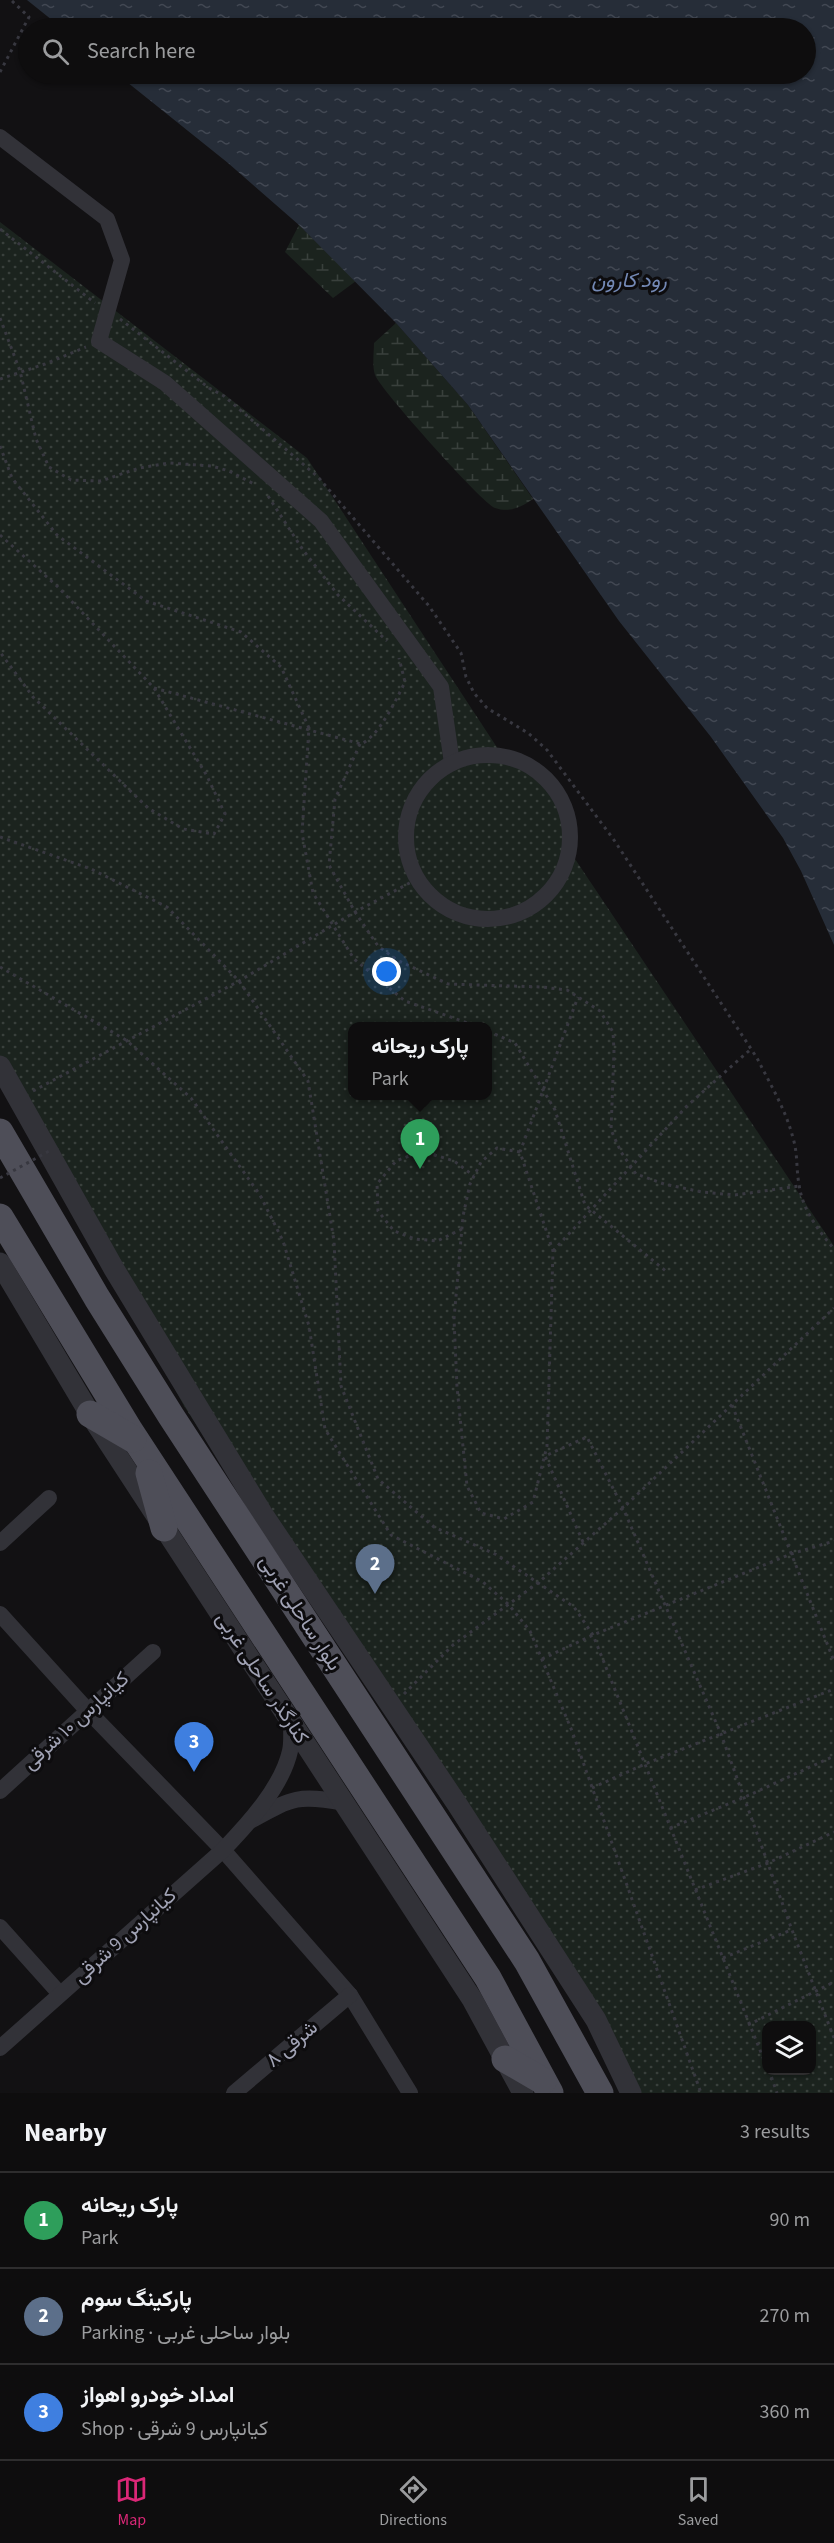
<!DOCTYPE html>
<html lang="en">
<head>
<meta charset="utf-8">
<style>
  :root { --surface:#0e0d0e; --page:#1c1b1c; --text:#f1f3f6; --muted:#9b9c9e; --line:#2e2d2e; --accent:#db2777 }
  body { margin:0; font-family:"Source Sans 3",Vazirmatn,sans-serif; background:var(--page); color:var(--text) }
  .controls { position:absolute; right:18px; bottom:18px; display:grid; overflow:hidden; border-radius:12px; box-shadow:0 2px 4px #0004 }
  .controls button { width:54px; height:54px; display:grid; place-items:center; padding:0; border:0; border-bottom:2px solid var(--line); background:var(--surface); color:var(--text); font:30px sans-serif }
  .you { position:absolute; left:387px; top:972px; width:21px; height:21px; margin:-15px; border:4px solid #fff; border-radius:50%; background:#1a73e8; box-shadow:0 0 0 9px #1a73e833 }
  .badge { display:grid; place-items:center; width:39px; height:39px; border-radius:50%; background:var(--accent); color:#fff; font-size:20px; font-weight:700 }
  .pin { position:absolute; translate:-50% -50px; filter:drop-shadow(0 2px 3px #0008) }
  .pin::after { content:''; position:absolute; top:32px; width:21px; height:18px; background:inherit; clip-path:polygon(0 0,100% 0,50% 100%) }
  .popup { position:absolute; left:348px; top:1022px; width:144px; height:78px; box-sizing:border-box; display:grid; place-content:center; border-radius:12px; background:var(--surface); filter:drop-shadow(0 2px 4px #0005); font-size:20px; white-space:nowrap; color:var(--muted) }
  .popup b { font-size:22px; color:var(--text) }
  .popup::after { content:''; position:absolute; left:50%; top:100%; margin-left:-12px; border:12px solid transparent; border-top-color:var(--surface) }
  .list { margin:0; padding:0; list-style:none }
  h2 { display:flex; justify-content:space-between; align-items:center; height:78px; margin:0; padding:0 24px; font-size:26px }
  h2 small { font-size:20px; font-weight:400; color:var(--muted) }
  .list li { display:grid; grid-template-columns:39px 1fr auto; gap:18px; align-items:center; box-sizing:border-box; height:96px; padding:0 24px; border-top:2px solid var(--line) }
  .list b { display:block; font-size:22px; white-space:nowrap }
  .list p { margin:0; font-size:20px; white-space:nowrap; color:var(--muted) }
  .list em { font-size:20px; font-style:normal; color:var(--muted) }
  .icon { flex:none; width:33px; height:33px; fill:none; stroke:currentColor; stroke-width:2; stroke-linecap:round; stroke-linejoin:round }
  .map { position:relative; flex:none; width:834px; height:2093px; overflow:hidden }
  .search { position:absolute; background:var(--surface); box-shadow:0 2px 4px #0004; left:18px; right:18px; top:18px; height:66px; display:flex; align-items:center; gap:15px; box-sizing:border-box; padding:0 21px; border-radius:33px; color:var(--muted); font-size:22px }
  .sheet { height:366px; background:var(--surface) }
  nav { display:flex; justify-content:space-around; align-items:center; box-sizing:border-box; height:84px; border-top:2px solid var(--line); background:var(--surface); font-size:16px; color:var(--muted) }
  nav a { display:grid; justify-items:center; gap:3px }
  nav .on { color:var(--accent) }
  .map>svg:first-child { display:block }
</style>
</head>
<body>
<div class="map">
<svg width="834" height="2093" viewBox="0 0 834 2093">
  <defs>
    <pattern id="grass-dots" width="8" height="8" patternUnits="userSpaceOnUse" patternTransform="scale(1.5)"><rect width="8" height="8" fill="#1b231e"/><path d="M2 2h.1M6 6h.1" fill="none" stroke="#39403c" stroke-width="1.8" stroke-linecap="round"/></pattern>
    <pattern id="wetland-marsh" width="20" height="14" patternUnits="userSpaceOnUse" patternTransform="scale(1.5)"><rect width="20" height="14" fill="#1b231e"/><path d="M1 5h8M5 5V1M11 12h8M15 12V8" fill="none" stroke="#39403c"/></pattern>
    <pattern id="water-ripples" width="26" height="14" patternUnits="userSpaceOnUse" patternTransform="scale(1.5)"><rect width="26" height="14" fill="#262d38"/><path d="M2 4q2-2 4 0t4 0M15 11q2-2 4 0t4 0" fill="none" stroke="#424853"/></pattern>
  </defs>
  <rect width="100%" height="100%" fill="#121113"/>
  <path fill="url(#grass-dots)" fill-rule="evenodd" d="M0 222 307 458 502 755 568 799 569 850 834 1246V2093H634L184 1406 0 1062ZM352 1026H488V1096H352ZM766 2026H812V2070H766Z"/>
  <g fill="url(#wetland-marsh)">
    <polygon points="299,225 356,281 333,298 285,252"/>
    <path d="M396 323 468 405 533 499C521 507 510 513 495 508 483 504 380 389 375 375 372 366 374 352 374 343Z"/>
  </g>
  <polygon fill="url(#water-ripples)" points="27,0 834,0 834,945 801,871 783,838 711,737 619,621 468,405 396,323 299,225 228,163 117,74 806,74 806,28 62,28"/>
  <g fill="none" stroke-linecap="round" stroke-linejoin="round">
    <g stroke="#383840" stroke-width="3" stroke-dasharray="3 4.5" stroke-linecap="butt">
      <polyline points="0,72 29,17 11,0"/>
      <polyline points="0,229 95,303"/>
      <polyline points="0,318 20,371 36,439 49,467 71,480 101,481 139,468 169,463 212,466 229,471 254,484"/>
      <path d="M120 319 209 388 224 396 318 477 429 606 461 653 466 677 474 693 487 708 528 733 547 750 614 840 757 1058C770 1084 786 1110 793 1138 798 1154 796 1169 799 1184 802 1209 818 1230 834 1249"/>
      <polyline points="0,379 45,364 86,347"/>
      <polyline points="0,446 12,478 57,535 146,601 241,632 281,667 309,728 302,833 313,893 354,959 405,1001 476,1026"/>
      <polyline points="268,496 303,550 338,595 387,641"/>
      <polyline points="0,535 57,586 154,688 207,776 225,814 214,834 183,829 148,808 33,697 0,652"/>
      <path d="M154 688 361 744C379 736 396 700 405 682L399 658"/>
      <polyline points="360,744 335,799 329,865 355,912 378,946 397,960 448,984 542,987 567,990 600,1011 613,1032 614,1051 611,1130 621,1152 636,1174 664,1184 702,1192 735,1195 799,1186"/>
      <polyline points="0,837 91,869 167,907 239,981 308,1081 334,1241 341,1386 378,1479 434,1527 495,1554 574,1607 593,1635 766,2065"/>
      <polyline points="0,967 126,1040 191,1098 260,1195 283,1241 309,1326 325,1429 349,1468 391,1535 483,1582 509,1605 530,1631 572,1731 701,2093"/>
      <polyline points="488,1031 515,1043 555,1110 585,1205 667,1272"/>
      <polyline points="33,1091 239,981 355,912 417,879"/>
      <polyline points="520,1152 497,1148 481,1162 470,1184 463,1216 454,1319 457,1387 467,1486 481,1513 504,1519 533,1502 547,1446 553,1251 520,1152 578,997"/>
      <polyline points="462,1229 437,1241 415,1239 394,1231 378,1211 377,1184 396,1161 422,1151 454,1161 474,1176"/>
      <polyline points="553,1251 687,1106 751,1049"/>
      <polyline points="732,1405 834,1661"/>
      <polyline points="583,1542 545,1456 587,1437 623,1508 721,1734 792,1930 834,2038"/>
      <polyline points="542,1659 593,1635 791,1554 834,1541"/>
      <polyline points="404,1694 453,1645 539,1582 623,1508 834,1308"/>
      <polyline points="592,1788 645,1764 834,1689"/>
      <polyline points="670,1828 745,1797 834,1756"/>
      <polyline points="695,1890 768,1863 834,1832"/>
      <polyline points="723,1958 791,1930"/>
      <polyline points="748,2025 834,1982"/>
      <polyline points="769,2070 777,2093"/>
    </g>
    <g stroke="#323238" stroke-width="16">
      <polyline points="0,137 107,219 122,260 99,341 165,383 321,521 441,687 452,763"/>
      <circle cx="488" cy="837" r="82"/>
      <polyline points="0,1543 49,1498"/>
      <polyline points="0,1614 88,1711 223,1850 350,1995 410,2093"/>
      <polyline points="0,1791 153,1652"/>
      <path d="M252 1820C292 1798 298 1794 344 1803"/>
      <polyline points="0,1927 60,1994"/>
      <path d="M0 2048 223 1850C248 1824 282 1787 290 1751 292 1742 291 1732 291 1723"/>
      <polyline points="234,2093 350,1995"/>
    </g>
    <g stroke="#323238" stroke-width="21">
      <polyline points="0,1066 114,1269 262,1513 457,1804 596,2020 631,2093"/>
      <polyline points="0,1263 90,1414 472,1999 523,2093"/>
    </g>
    <g stroke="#4e4e58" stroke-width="27">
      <polyline points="0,1132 97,1298 171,1416 527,1961 600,2093"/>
      <polyline points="0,1217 130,1431 488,1978 550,2093"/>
      <polyline points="90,1414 133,1439"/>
      <polyline points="149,1473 164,1528"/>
      <polyline points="505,2059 543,2081"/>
    </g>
    <polyline stroke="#383840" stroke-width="3" stroke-dasharray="3 4.5" stroke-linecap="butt" points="0,1178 51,1150"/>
  </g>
  <g text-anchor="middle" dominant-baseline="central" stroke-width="6" stroke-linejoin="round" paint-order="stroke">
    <g font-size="20" fill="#a1a3b5" stroke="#0d0c0e">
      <text transform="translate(300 1613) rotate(57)">بلوار ساحلی غربی</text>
      <text transform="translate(262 1678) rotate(57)">کنارگذر ساحلی غربی</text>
      <text transform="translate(76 1721) rotate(-42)">کیانپارس ۱۰ شرقی</text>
      <text transform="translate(125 1936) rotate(-42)">کیانپارس 9 شرقی</text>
      <text transform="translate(292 2044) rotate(-40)">۸ شرقی</text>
    </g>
    <g font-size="21" font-style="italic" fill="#7489b5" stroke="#0d0c0e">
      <text x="629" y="280">رود کارون</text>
    </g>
  </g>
</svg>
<div class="controls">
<button><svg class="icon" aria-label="layers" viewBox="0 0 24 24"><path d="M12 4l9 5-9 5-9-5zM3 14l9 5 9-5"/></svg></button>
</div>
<div class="you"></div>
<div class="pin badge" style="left:420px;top:1169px;background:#2e9e5b">1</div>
<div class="popup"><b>پارک ریحانه</b>Park</div>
<div class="pin badge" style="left:375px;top:1594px;background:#5c6f8a">2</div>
<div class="pin badge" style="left:194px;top:1772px;background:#3f7fe0">3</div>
<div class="search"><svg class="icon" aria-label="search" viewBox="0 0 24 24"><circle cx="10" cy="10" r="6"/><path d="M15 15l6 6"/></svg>Search here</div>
</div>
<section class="sheet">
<h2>Nearby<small>3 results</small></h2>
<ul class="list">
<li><span class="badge" style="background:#2e9e5b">1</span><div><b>پارک ریحانه</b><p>Park</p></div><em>90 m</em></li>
<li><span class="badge" style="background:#5c6f8a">2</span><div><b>پارکینگ سوم</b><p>Parking · بلوار ساحلی غربی</p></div><em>270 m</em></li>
<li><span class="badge" style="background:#3f7fe0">3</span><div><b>امداد خودرو اهواز</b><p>Shop · کیانپارس 9 شرقی</p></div><em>360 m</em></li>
</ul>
</section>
<nav>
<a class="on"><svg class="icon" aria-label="map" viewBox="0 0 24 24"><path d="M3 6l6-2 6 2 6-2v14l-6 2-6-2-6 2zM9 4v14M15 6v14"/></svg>Map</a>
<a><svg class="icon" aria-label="directions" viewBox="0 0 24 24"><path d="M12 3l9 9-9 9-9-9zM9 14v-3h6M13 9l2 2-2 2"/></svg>Directions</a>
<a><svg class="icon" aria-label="saved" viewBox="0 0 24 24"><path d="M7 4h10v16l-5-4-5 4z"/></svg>Saved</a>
</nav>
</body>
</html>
